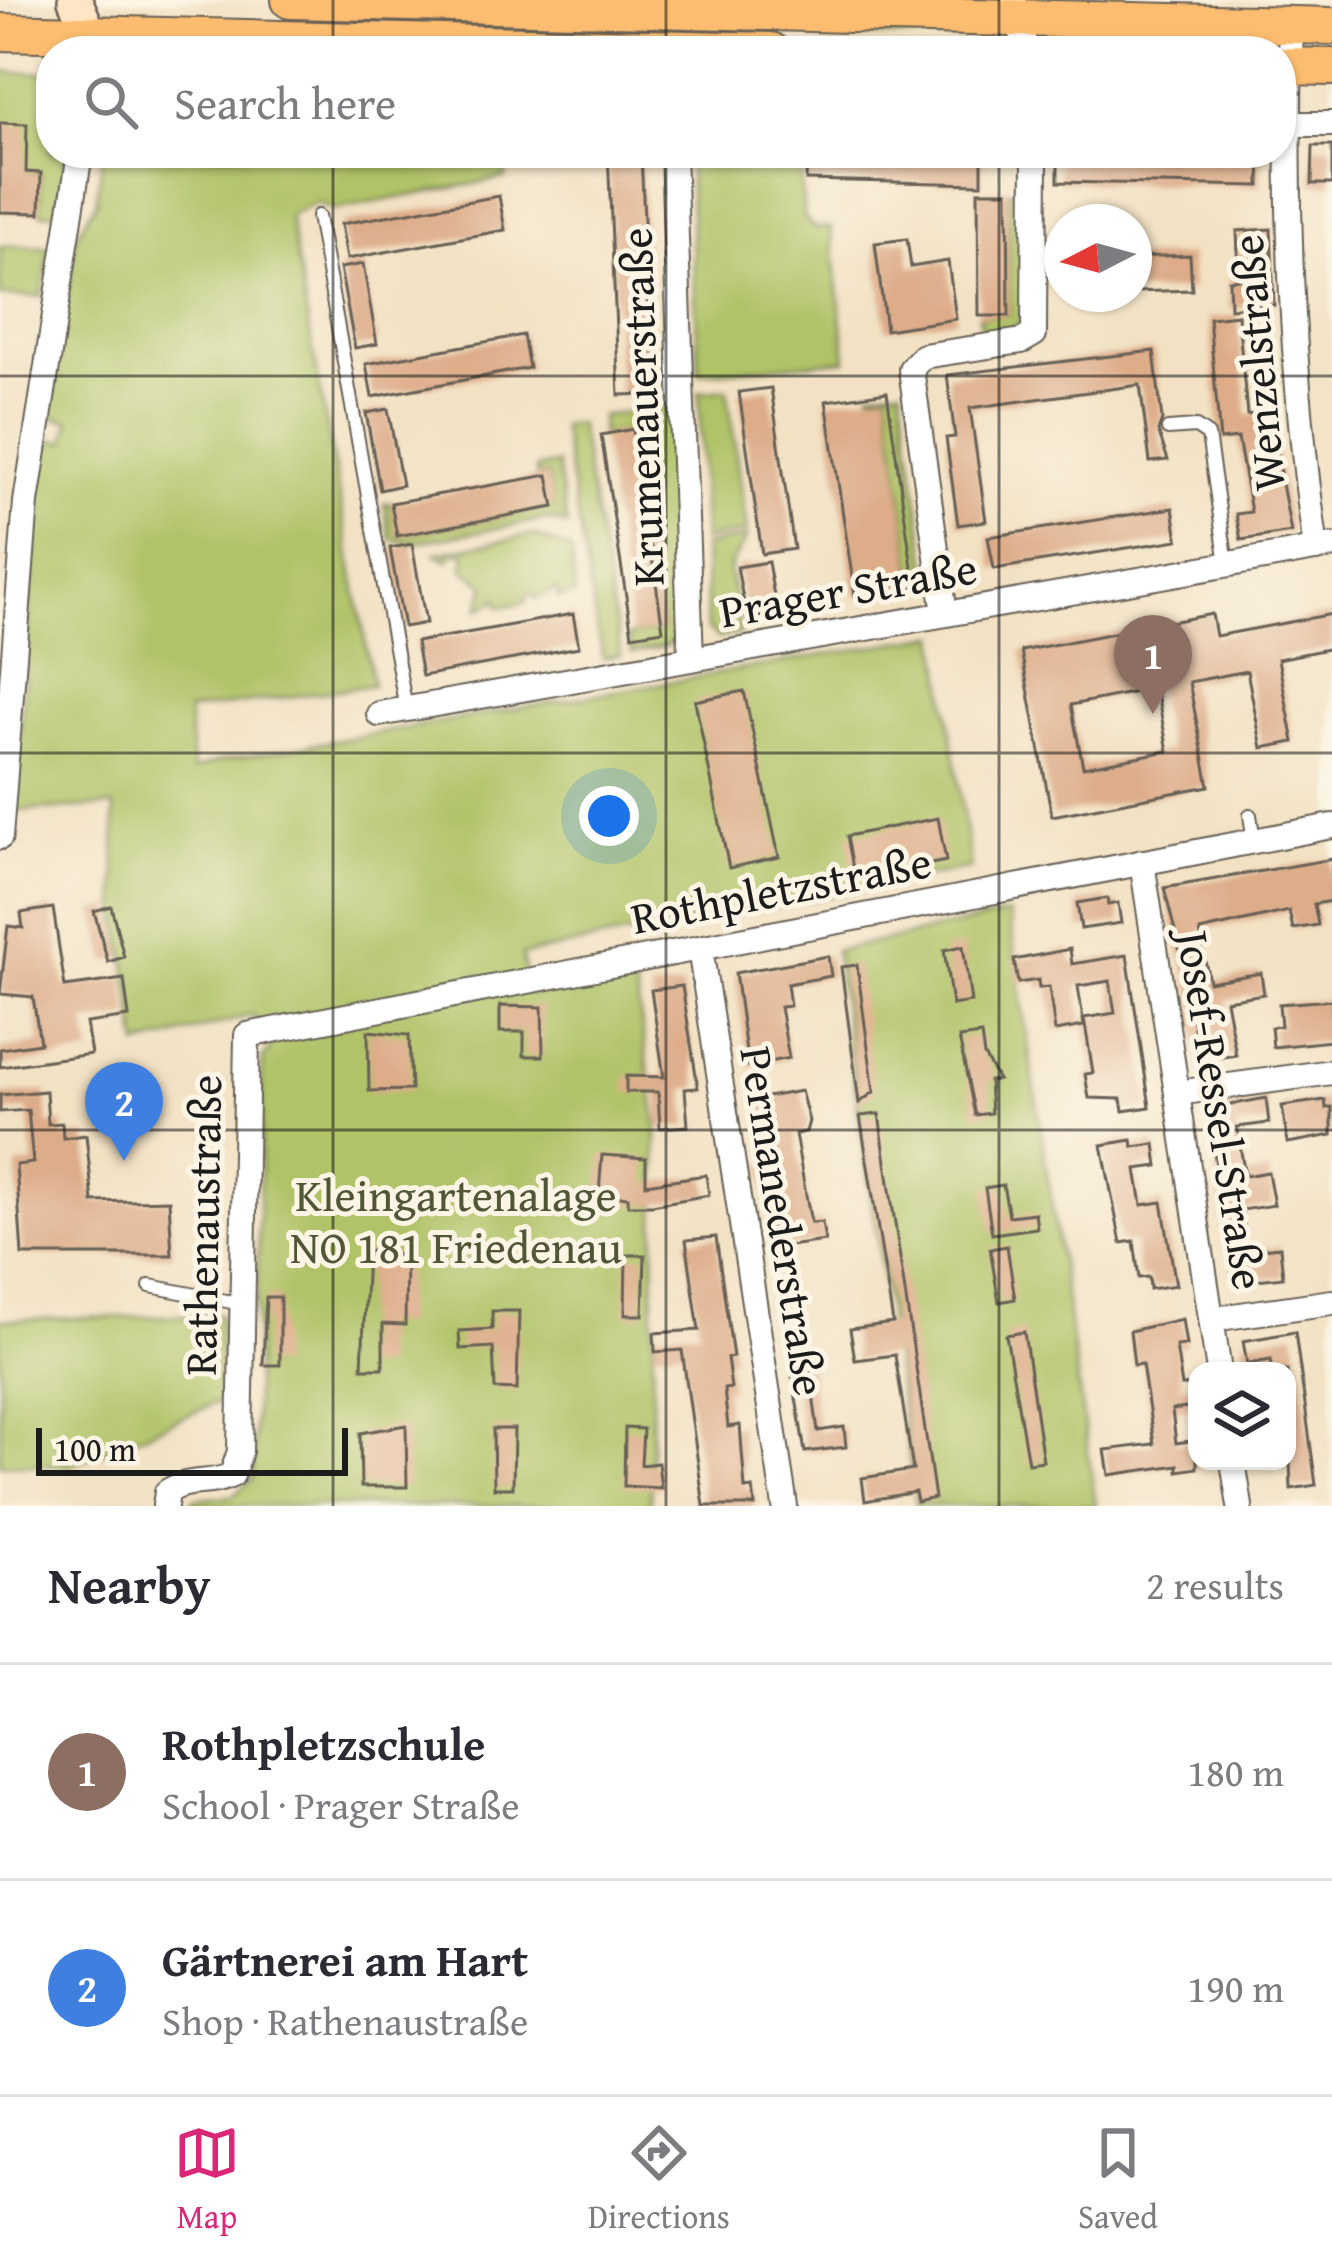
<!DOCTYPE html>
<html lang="en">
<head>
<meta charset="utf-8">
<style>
  :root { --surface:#fff; --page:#f7f7f7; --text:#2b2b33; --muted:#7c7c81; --line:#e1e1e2; --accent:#db2777 }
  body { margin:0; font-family:"Gentium Book Plus",serif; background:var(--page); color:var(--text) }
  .controls { position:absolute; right:36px; bottom:36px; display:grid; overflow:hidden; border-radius:24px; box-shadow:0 3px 9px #0004 }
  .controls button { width:108px; height:108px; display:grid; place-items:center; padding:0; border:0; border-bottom:3px solid var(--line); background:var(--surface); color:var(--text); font:60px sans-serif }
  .compass { position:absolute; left:1044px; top:204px; width:108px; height:108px; border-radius:50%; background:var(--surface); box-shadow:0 3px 9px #0004; rotate:264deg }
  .scale { position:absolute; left:36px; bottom:30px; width:312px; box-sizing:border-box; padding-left:12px; border:6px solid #1c1c1c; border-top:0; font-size:33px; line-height:42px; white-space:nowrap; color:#1c1c1c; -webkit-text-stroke:9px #fcf5e5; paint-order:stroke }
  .you { position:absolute; left:609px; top:816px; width:42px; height:42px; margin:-30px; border:9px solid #fff; border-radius:50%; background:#1a73e8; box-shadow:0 0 0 18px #1a73e833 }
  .badge { display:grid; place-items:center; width:78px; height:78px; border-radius:50%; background:var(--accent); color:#fff; font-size:39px; font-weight:700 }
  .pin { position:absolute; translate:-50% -99px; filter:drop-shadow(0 3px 6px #0008) }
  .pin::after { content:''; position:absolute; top:63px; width:42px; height:36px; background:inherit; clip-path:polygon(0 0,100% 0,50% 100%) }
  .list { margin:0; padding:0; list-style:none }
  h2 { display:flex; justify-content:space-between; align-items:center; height:156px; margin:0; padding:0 48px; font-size:51px }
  h2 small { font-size:39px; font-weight:400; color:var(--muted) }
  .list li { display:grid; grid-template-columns:78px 1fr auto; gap:36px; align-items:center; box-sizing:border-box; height:216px; padding:0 48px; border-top:3px solid var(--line) }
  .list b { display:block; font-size:45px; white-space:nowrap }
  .list p { margin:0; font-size:39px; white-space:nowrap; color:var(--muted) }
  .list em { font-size:39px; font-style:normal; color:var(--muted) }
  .icon { flex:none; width:66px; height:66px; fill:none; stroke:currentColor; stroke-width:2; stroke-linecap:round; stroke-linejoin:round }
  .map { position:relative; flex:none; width:1332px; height:1506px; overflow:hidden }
  .search { position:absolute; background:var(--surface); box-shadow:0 3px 9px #0004; left:36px; right:36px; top:36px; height:132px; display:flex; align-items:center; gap:30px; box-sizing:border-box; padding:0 42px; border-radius:48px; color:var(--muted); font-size:45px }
  .sheet { height:588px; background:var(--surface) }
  nav { display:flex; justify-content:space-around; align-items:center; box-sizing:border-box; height:168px; border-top:3px solid var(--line); background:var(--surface); font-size:33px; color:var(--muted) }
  nav a { display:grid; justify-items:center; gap:6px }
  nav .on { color:var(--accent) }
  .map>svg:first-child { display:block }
</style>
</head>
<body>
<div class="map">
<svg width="1332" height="1506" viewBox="0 0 1332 1506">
  <rect width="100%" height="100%" fill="#fcf5e5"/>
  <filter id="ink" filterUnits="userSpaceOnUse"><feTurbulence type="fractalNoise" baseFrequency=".00833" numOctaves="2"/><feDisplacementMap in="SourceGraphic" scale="24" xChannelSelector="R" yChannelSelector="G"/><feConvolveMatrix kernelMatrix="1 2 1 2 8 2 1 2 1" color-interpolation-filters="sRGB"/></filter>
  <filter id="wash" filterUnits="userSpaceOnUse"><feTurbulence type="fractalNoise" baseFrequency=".004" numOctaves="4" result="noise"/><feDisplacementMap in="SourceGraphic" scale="48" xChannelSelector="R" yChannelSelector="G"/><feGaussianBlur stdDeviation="2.7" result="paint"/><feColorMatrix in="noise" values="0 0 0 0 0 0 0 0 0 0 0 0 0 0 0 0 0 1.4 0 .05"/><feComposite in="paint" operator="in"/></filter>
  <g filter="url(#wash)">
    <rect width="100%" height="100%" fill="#f2e1c3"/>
    <g fill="#b0c367" stroke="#667042" stroke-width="3">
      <polygon points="373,17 957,33 958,38 356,23"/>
      <polygon points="1078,37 1277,42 1277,51 1080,51"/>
      <polygon points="0,72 51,73 51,153 67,153 58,213 40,213 41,173 26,172 0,123"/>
      <polygon points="103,153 503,153 506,178 333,210 317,203 289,216 373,685 188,711 193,771 219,761 937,635 971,868 522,955 529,995 634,976 657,1123 650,1506 188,1506 194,1499 233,1496 253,1478 262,1075 263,1059 274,1042 252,1015 139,1046 117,905 114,806 15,811 38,492 48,439 65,442 70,421 50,416 76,236 96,202"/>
      <polygon points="688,153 799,153 804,217 814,228 831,228 846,360 699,373"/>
      <polygon points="1008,191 1023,191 1023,319 1012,329 982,332 979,316 1009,315"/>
      <polygon points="0,246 49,247 42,296 0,296"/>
      <polygon points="901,387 928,568 913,571 887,393 869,392"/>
      <polygon points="727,389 747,532 703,540 699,392"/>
      <polygon points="669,406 676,638 666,646 632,653 629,636 663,629 633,430 601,435 601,416"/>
      <polygon points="578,423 621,655 603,658 561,426"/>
      <polygon points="557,464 567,525 549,519 413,543 391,540 384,504 391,503 398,536 553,507 548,475 537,476 536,468"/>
      <polygon points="533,535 571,550 575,594 558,598 556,589 536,599 535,593 526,595 526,602 500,607 498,599 479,609 486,585 464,570 466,554 455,551 448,560 436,553"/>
      <polygon points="747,537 729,568 741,633 718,638 707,629 704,546"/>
      <polygon points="1009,914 1096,1506 916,1506 835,951"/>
      <polygon points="220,1315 220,1401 70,1466 0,1464 0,1320"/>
    </g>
    <g id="blocks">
      <g fill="#ddac89" fill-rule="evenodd">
        <polygon points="0,123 27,124 26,172 41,173 40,213 0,212"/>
        <polygon points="1313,146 1332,146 1332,184 1312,184"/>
        <polygon points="608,153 641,153 652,394 619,395"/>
        <polygon points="807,153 982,153 982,184 806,180"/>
        <polygon points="1058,153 1261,153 1260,186 1058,182"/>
        <polygon points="978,191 1008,191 1009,316 979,316"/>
        <polygon points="499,196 505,230 347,259 341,224"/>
        <polygon points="1271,229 1274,305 1230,308 1229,280 1239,279 1237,231"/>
        <polygon points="907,239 911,267 948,261 956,319 886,330 875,243"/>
        <polygon points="1190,255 1192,290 1134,292 1134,257"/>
        <polygon points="363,264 377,344 355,348 340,268"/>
        <polygon points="1238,315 1247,415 1269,413 1291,532 1241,540 1236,514 1251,512 1238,438 1220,440 1209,318"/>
        <polygon points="523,335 529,368 372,397 366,364"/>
        <polygon points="1154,351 1162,420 1158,431 1168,460 1150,462 1140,385 970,408 986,521 958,525 946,438 955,437 947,375"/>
        <polygon points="771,388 794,549 762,554 739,392"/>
        <polygon points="887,392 915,588 855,596 826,401"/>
        <polygon points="388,409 402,485 380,490 366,413"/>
        <polygon points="633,429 663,630 632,635 601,435"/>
        <polygon points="548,475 554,507 397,536 391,503"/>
        <polygon points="1173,508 1178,540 994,569 988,537"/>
        <polygon points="412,544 426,623 404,627 390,548"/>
        <polygon points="768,562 777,613 747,619 737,567"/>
        <polygon points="573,614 579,647 422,676 416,642"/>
        <path d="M1212 614 1216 636 1332 614V648L1278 659 1294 742 1262 748 1247 671 1189 682 1209 786 1052 816 1021 651ZM1156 688 1168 751 1083 767 1071 705Z"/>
        <polygon points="744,691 779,857 729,868 695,701"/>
        <polygon points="938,818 946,861 855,879 847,836"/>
        <polygon points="1332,859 1331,901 1314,904 1318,925 1293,929 1289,911 1200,931 1209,982 1261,973 1264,994 1226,1000 1236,1055 1200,1061 1191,1010 1195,1009 1164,888"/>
        <polygon points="1107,898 1108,905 1118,903 1121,923 1081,929 1077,903"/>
        <polygon points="111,906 124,957 108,962 94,911"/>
        <polygon points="53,908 65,987 124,979 129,1017 86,1023 91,1054 0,1067 0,1049 40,1043 33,997 0,994 8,926 23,928 21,913"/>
        <polygon points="963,946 971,1002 952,1005 944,950"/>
        <polygon points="1070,949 1072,964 1127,955 1150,1107 1123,1111 1121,1099 1089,1098 1085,1074 1093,1073 1084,1018 1115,1013 1110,981 1078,986 1084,1026 1055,1031 1049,987 1039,988 1038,980 1018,983 1014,960"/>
        <polygon points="828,956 831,976 787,984 790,1006 780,1007 789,1058 748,1066 735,973"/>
        <polygon points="857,965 874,1092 859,1103 841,967"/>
        <polygon points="682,986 698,1088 685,1089 688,1126 660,1128 658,1092 626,1092 626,1076 664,1077 651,990"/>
        <polygon points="1332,1000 1332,1041 1273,1047 1271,1027 1281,1026 1279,1004"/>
        <polygon points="500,1006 542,1007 543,1056 524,1056 524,1032 500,1032"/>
        <polygon points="368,1031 409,1035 411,1090 369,1091"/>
        <polygon points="981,1035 984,1056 998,1080 989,1081 991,1113 975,1115 959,1038"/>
        <polygon points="46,1091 48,1124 62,1123 63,1138 86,1135 93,1202 169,1200 172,1255 22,1255 16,1165 33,1163 28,1110 0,1112 0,1095"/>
        <polygon points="801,1091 809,1121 806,1132 795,1134 811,1223 822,1222 825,1241 774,1248 761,1165 775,1163 769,1129 763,1130 759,1110 765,1109 762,1098"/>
        <polygon points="1266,1098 1269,1123 1237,1127 1245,1176 1268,1172 1274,1205 1242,1210 1245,1233 1226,1236 1208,1109"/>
        <polygon points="1325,1100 1326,1108 1332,1107 1332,1135 1288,1143 1282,1106"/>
        <polygon points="879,1114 935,1498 917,1502 915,1492 865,1501 862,1478 913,1470 895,1355 855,1360 850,1329 893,1323 860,1116"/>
        <polygon points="1132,1140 1133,1147 1155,1144 1158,1166 1136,1169 1142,1205 1162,1202 1176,1285 1150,1289 1149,1277 1139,1278 1134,1241 1121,1243 1102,1145"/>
        <polygon points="602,1155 646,1158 646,1184 706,1175 709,1195 652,1205 628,1205 628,1197 599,1194"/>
        <polygon points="1003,1185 1009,1216 1035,1213 1037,1228 992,1234 985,1188"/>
        <polygon points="716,1237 733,1357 727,1358 731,1388 724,1389 728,1427 740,1425 745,1489 753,1488 755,1506 704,1506 682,1350 655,1352 654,1333 699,1330 686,1240"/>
        <polygon points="1007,1246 1015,1299 999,1302 990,1249"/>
        <polygon points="1280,1247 1283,1277 1248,1281 1247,1275 1235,1277 1232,1252"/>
        <polygon points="367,1251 406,1256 405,1325 383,1324 383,1368 362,1368"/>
        <polygon points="626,1255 645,1255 643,1315 625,1315"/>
        <polygon points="266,1297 280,1297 280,1365 263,1365"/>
        <polygon points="492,1311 519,1311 517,1390 495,1389 493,1347 460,1349 459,1331 492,1329"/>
        <polygon points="1182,1319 1186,1345 1176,1346 1182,1386 1192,1385 1195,1407 1172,1410 1176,1443 1197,1440 1197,1468 1178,1471 1178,1465 1109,1475 1105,1450 1154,1444 1142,1364 1134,1365 1130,1331"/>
        <polygon points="1024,1332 1043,1461 1028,1463 1006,1335"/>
        <polygon points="1295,1332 1316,1485 1291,1489 1287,1371 1273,1371 1271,1360 1247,1364 1243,1341"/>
        <polygon points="809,1366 818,1431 844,1427 846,1447 805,1452 791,1368"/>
        <polygon points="406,1425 407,1487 361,1487 360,1433"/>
        <polygon points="625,1428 643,1429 641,1465 658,1463 661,1488 624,1486"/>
        <polygon points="493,1429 514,1429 513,1488 494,1488"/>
      </g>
    </g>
  </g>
  <g filter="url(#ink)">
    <use href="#blocks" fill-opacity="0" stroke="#676156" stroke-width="3"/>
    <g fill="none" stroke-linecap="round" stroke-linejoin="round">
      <g stroke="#676156" stroke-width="16">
        <g id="service">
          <polyline points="318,216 406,709"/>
          <polyline points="1168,429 1196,427 1208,435 1227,564"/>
          <polyline points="1250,815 1254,841"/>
          <polyline points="150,1286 242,1304"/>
        </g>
      </g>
      <g stroke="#676156" stroke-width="28">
        <g id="minor">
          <polyline points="1014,0 1026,51"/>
          <path d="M1291 26C1284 202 1291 374 1316 549"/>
          <polyline points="1281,124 1332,124"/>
          <polyline points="673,153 691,659"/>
          <polyline points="945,614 911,369 923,356 1022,341 1034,334 1035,153"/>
          <polyline points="379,714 1332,546"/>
          <polyline points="0,837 26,502 80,153"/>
          <polyline points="1142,862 1219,1371"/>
          <polyline points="700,948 785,1506"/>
          <polyline points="1177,1093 1332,1072"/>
          <polyline points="1212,1319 1332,1302"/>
          <polyline points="1233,1461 1240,1506"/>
          <path d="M165 1506 167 1492C189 1477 210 1486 232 1475L240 1451 247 1035 1332 826"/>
        </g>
      </g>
      <g stroke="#676156" stroke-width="38">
        <polyline id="secondary" points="75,0 89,33"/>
      </g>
      <g stroke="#676156" stroke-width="40">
        <g id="primary">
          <polyline points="290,0 1332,26"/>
          <polyline points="0,32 771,51"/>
          <polyline points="1281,66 1332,67"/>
        </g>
      </g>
      <use href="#service" stroke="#fff" stroke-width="12"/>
      <use href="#minor" stroke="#fff" stroke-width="24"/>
      <use href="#secondary" stroke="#fee5c5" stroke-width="33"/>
      <use href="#primary" stroke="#fcbd6f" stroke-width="36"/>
    </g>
  </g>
  <path fill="none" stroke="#1c1c1c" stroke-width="3" stroke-opacity="0.55" d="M333 0V51M666 0V51M999 0V51M333 153V1506M666 153V1506M999 153V1506M0 376H1332M0 753H1332M0 1130H1332"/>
  <g text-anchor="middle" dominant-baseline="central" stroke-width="10" stroke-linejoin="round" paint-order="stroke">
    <g font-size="45" fill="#1c1c1c" stroke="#fcf5e5">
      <text transform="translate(1257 363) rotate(-95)">Wenzelstraße</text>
      <text transform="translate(641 407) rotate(-92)">Krumenauerstraße</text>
      <text transform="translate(848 589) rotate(-10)">Prager Straße</text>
      <text transform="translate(781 889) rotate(-11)">Rothpletzstraße</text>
      <text transform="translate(1222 1110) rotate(81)">Josef-Ressel-Straße</text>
      <text transform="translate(784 1221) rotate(81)">Permanederstraße</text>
      <text transform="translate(202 1225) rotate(-89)">Rathenaustraße</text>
    </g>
    <g font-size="45" fill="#505636" stroke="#fcf5e5">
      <text x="456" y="1194">Kleingartenalage<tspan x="456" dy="52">NO 181 Friedenau</tspan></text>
    </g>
  </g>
</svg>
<div class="controls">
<button><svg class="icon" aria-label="layers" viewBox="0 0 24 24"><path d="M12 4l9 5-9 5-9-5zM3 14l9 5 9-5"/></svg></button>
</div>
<svg class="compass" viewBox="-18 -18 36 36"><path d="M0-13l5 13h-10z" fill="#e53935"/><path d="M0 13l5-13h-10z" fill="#7c7c81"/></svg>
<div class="scale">100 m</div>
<div class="you"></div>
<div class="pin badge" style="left:1153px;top:714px;background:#8d6e63">1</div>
<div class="pin badge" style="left:124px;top:1161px;background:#3f7fe0">2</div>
<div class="search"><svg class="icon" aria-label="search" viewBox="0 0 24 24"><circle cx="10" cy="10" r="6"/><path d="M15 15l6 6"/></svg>Search here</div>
</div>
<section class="sheet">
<h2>Nearby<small>2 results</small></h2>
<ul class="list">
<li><span class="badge" style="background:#8d6e63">1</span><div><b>Rothpletzschule</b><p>School · Prager Straße</p></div><em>180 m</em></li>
<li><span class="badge" style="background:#3f7fe0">2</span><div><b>Gärtnerei am Hart</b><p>Shop · Rathenaustraße</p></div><em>190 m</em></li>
</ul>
</section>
<nav>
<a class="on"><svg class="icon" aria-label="map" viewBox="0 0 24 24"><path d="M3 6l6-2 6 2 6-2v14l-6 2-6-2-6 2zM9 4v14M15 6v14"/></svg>Map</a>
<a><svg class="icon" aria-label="directions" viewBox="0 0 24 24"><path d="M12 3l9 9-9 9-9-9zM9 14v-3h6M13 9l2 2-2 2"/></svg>Directions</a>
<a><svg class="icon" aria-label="saved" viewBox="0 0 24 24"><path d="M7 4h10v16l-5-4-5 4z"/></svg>Saved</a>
</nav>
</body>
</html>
